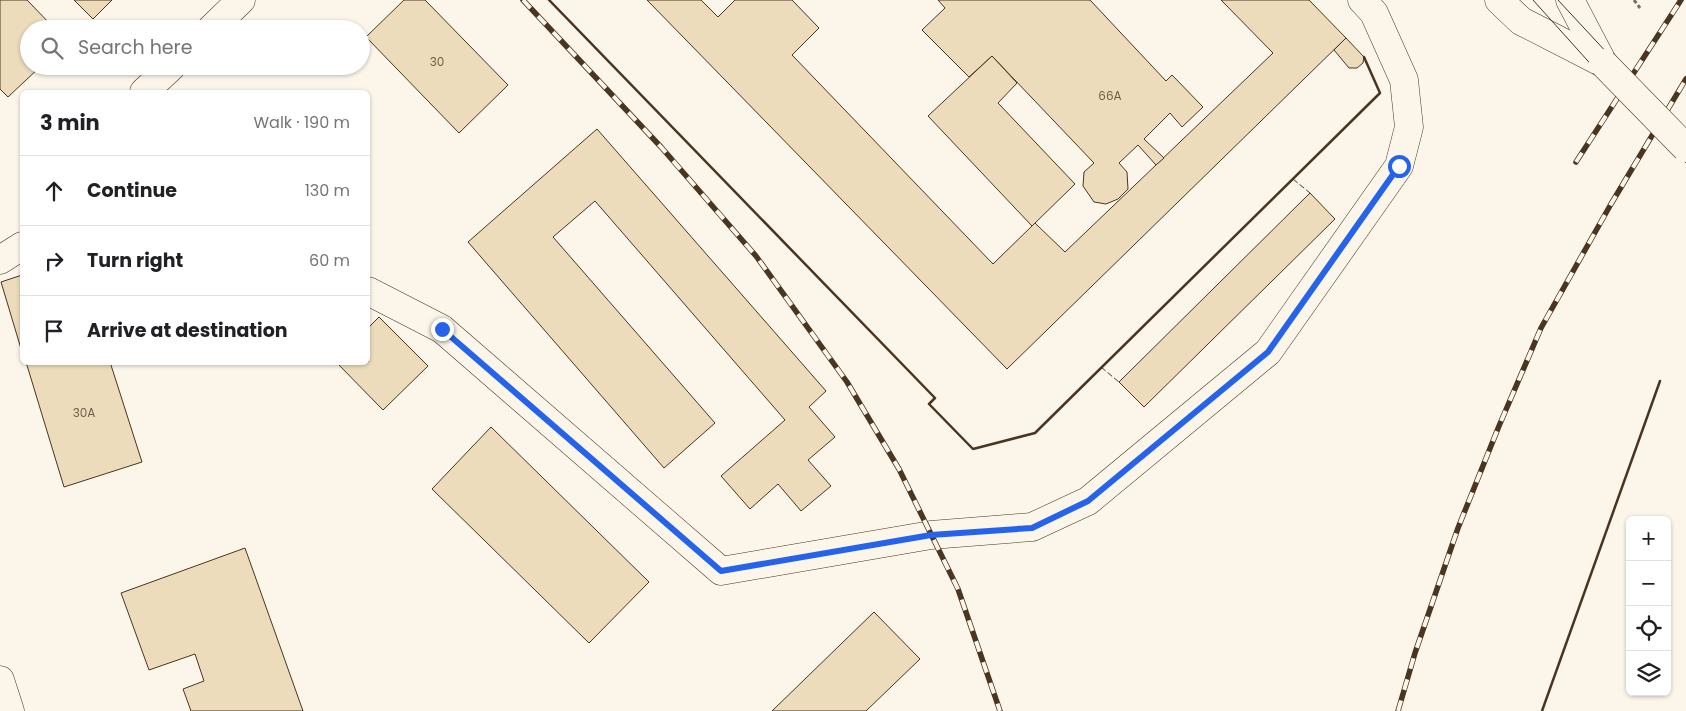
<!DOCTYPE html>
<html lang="en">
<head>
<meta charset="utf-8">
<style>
  :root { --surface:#fff; --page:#f2f2f2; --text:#202124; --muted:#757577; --line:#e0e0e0 }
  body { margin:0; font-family:Poppins,sans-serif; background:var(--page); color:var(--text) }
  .controls { position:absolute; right:15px; bottom:15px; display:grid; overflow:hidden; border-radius:8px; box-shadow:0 1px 4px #0004 }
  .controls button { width:45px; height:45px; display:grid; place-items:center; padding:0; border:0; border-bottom:1px solid var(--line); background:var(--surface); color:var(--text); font:25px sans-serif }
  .stop { position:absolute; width:15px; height:15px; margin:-11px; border:4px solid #2563eb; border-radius:50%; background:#fff }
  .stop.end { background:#2563eb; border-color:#fff; box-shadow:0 1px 5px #0008 }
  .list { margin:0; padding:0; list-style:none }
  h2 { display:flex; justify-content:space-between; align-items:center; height:65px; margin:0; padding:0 20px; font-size:21px }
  h2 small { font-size:16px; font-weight:400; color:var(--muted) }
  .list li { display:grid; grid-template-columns:32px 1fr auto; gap:15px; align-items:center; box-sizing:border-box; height:70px; padding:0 20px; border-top:1px solid var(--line) }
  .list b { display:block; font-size:19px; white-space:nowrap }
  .list em { font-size:16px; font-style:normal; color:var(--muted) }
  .icon { flex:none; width:28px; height:28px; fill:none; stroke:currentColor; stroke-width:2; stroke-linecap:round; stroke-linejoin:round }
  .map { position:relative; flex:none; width:1686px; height:711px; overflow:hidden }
  .search { position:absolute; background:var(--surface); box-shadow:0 1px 4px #0004; left:20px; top:20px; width:350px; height:55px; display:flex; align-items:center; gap:12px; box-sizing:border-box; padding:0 18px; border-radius:28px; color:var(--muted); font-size:19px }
  .panel { position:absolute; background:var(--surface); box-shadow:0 1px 4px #0004; left:20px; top:90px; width:350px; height:275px; border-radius:8px }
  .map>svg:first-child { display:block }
</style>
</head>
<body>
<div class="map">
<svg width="1686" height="711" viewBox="0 0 1686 711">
  <rect width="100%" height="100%" fill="#fbf6e9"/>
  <g fill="#ecdcbc" stroke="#4a3520">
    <polygon points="0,0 27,0 55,29 29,29 29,66 41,66 8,97 0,89"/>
    <polygon points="74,0 112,0 93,19"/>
    <polygon points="404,0 425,0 508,85 459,133 366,37"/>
    <polygon points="647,0 701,0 718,17 735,0 792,0 819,28 792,55 993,264 1035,223 1065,252 1273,53 1221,0 1309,0 1346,38 1007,369"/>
    <polygon points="938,0 1090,0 1166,81 1172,75 1203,107 1182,127 1170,113 1144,139 1164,158 1156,165 1138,145 1119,163 1127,172 1128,189 1118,199 1106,204 1094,202 1083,186 1084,172 1094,163 992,56 969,77 922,30 945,8"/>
    <polygon points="1346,38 1364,57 1363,63 1357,68 1349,68 1334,50"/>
    <polygon points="992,56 1017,83 998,103 1075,184 1032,226 928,116"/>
    <polygon points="597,129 826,391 809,407 835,437 808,460 831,486 801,511 778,484 750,509 721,476 785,420 595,201 553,237 715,423 664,468 468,242"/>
    <polygon points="1310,193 1335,219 1144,407 1119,382"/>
    <polygon points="22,275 22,352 1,282"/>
    <polygon points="379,317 428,366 383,410 336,362 368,362 368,328"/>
    <polygon points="26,362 110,362 142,462 64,487"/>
    <polygon points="491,427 649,582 589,643 432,489"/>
    <polygon points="245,548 303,711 191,711 183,689 204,681 195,654 149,670 121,593"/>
    <polygon points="874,612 920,659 866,711 772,711"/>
  </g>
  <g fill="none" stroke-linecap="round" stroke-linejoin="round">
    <g stroke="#4a3520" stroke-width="29">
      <g id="minor">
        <polyline points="211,29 241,0"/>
        <polyline points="144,92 172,66"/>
        <polyline points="0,260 22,246"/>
        <polyline points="368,291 442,329 721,571 931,535 1032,527 1088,501 1268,352 1399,166 1409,127 1404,80 1374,13 1362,0"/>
        <polyline points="0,680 10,711"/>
      </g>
    </g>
    <g stroke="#4a3520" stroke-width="29">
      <g id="major">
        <polyline points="1499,0 1521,21 1603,63"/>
        <polyline points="1570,0 1603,63"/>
      </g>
    </g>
    <polyline stroke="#7f6f5c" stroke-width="3" stroke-dasharray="4 2.5" stroke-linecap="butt" points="1634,0 1640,8"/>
    <use href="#minor" stroke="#fbf6e9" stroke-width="28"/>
    <use href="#major" stroke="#fbf6e9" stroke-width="28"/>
    <g stroke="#4a3520" stroke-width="1">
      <polyline points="1533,0 1596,70 1686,163"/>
      <polyline points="1558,0 1610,56 1686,133"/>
    </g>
    <g stroke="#4a3520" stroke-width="5.5">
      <g id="rail">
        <polyline points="523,0 661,147 756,256 847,382 899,469 958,589 1000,711"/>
        <polyline points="1576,162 1681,0"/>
        <polyline points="1398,711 1415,653 1458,528 1499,426 1541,328 1611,204 1686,79"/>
      </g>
    </g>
    <use href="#rail" stroke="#fbf6e9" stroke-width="4" stroke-dasharray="11" stroke-linecap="butt"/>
    <g stroke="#4a3520" stroke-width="29" stroke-linecap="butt">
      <polyline id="major-bridge" points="1603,63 1686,148"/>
    </g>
    <use href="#major-bridge" stroke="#fbf6e9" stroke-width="28"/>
    <g stroke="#4a3520" stroke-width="1" stroke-dasharray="6 2.5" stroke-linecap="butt">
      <polyline points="1293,179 1310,193"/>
      <polyline points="1101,367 1119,382"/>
    </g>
    <g stroke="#4a3520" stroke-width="2.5">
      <polyline points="549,0 935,398 929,404 973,449 1035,433 1380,93 1364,57"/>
      <polyline points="1542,711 1660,381"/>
    </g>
  </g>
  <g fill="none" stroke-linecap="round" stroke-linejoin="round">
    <polyline stroke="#2563eb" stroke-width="6" points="442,329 721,571 931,535 1032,528 1088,501 1268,352 1399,166"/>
  </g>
  <g text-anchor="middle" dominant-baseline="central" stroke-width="4" stroke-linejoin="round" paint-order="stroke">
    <g font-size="12" fill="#725f47">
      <text x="437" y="61">30</text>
      <text x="1110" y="95">66A</text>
      <text x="84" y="412">30A</text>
    </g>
  </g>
</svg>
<div class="controls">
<button>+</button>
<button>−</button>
<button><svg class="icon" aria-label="locate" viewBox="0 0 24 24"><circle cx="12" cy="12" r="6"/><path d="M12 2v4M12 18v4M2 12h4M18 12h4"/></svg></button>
<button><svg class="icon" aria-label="layers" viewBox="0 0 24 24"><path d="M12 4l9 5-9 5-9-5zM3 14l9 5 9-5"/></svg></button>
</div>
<div class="stop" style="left:1399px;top:166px"></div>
<div class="stop end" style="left:442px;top:329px"></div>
<div class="search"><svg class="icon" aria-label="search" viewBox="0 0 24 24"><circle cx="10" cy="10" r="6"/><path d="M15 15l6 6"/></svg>Search here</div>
<section class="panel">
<h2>3 min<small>Walk · 190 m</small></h2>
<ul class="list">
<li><svg class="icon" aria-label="ahead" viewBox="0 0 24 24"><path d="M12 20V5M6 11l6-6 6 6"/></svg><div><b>Continue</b></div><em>130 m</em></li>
<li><svg class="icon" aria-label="right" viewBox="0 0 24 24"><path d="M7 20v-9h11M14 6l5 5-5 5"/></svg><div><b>Turn right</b></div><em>60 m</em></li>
<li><svg class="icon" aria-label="arrive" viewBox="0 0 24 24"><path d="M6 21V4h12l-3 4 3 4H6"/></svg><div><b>Arrive at destination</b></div></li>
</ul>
</section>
</div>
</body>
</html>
